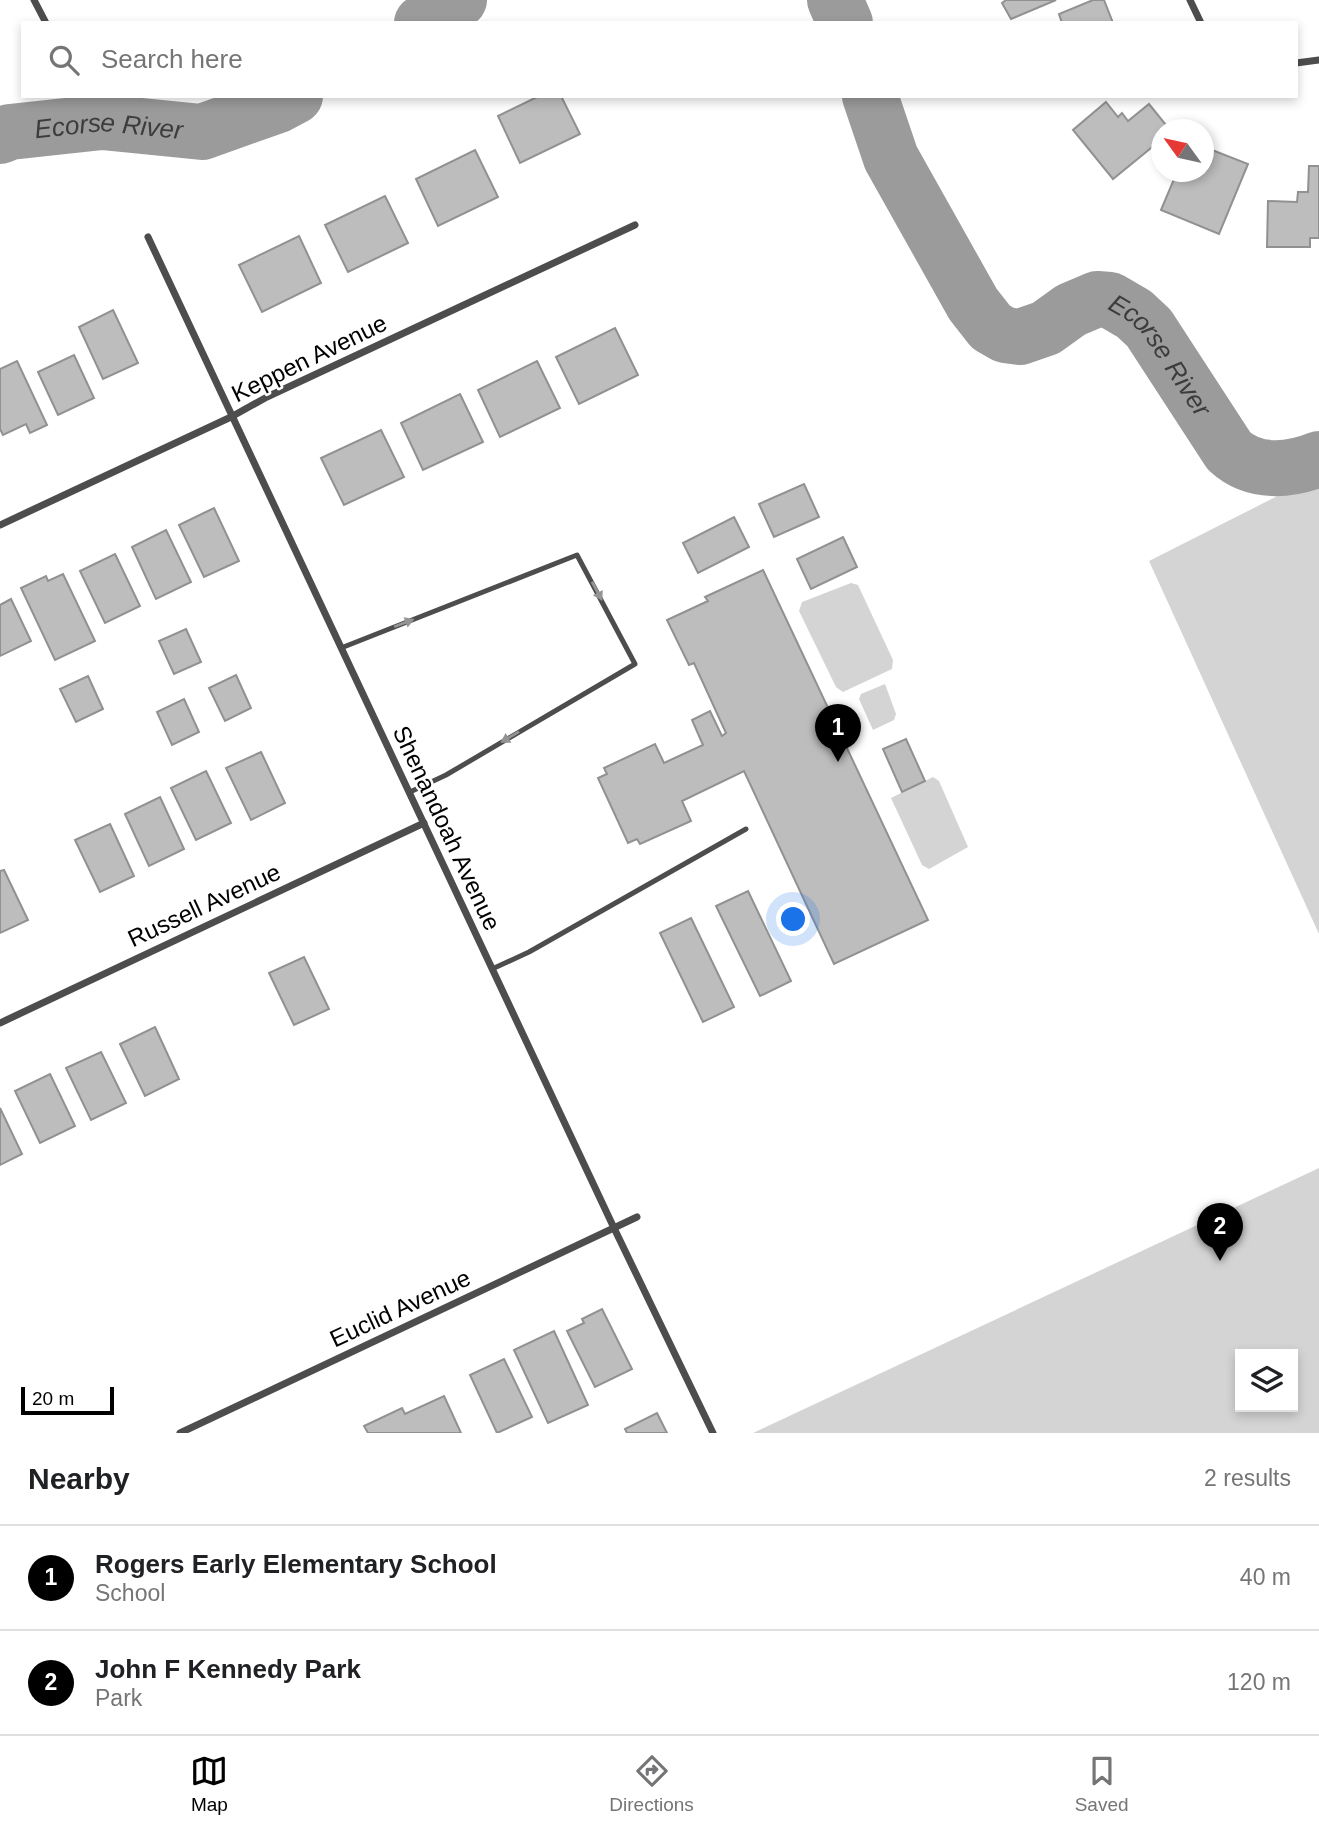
<!DOCTYPE html>
<html lang="en">
<head>
<meta charset="utf-8">
<style>
  :root { --surface:#fff; --page:#f2f2f2; --text:#202124; --muted:#757577; --line:#e0e0e0; --accent:#000 }
  body { margin:0; font-family:Arial,sans-serif; background:var(--page); color:var(--text) }
  .controls { position:absolute; right:21px; bottom:21px; display:grid; overflow:hidden; border-radius:0px; box-shadow:0 4px 10px #0003 }
  .controls button { width:63px; height:63px; display:grid; place-items:center; padding:0; border:0; border-bottom:2px solid var(--line); background:var(--surface); color:var(--text); font:35px sans-serif }
  .compass { position:absolute; left:1151px; top:119px; width:63px; height:63px; border-radius:50%; background:var(--surface); box-shadow:0 4px 10px #0003; rotate:303deg }
  .scale { position:absolute; left:21px; bottom:18px; width:93px; box-sizing:border-box; padding-left:7px; border:4px solid #000; border-top:0; font-size:19px; line-height:24px; white-space:nowrap; color:#000; -webkit-text-stroke:5px #fff; paint-order:stroke }
  .you { position:absolute; left:794px; top:920px; width:24px; height:24px; margin:-18px; border:5px solid #fff; border-radius:50%; background:#1a73e8; box-shadow:0 0 0 10px #1a73e833 }
  .badge { display:grid; place-items:center; width:46px; height:46px; border-radius:50%; background:var(--accent); color:#fff; font-size:23px; font-weight:700 }
  .pin { position:absolute; translate:-50% -58px; filter:drop-shadow(0 2px 4px #0008) }
  .pin::after { content:''; position:absolute; top:37px; width:24px; height:21px; background:inherit; clip-path:polygon(0 0,100% 0,50% 100%) }
  .list { margin:0; padding:0; list-style:none }
  h2 { display:flex; justify-content:space-between; align-items:center; height:91px; margin:0; padding:0 28px; font-size:30px }
  h2 small { font-size:23px; font-weight:400; color:var(--muted) }
  .list li { display:grid; grid-template-columns:46px 1fr auto; gap:21px; align-items:center; box-sizing:border-box; height:105px; padding:0 28px; border-top:2px solid var(--line) }
  .list b { display:block; font-size:26px; white-space:nowrap }
  .list p { margin:0; font-size:23px; white-space:nowrap; color:var(--muted) }
  .list em { font-size:23px; font-style:normal; color:var(--muted) }
  .icon { flex:none; width:38px; height:38px; fill:none; stroke:currentColor; stroke-width:2; stroke-linecap:round; stroke-linejoin:round }
  .map { position:relative; flex:none; width:1319px; height:1433px; overflow:hidden }
  .search { position:absolute; background:var(--surface); box-shadow:0 4px 10px #0003; left:21px; right:21px; top:21px; height:77px; display:flex; align-items:center; gap:18px; box-sizing:border-box; padding:0 24px; border-radius:0px; color:var(--muted); font-size:26px }
  .sheet { height:301px; background:var(--surface) }
  nav { display:flex; justify-content:space-around; align-items:center; box-sizing:border-box; height:98px; border-top:2px solid var(--line); background:var(--surface); font-size:19px; color:var(--muted) }
  nav a { display:grid; justify-items:center; gap:4px }
  nav .on { color:var(--accent) }
  .map>svg:first-child { display:block }
</style>
</head>
<body>
<div class="map">
<svg width="1319" height="1433" viewBox="0 0 1319 1433">
  <rect width="100%" height="100%" fill="#fff"/>
  <g fill="#d4d4d4" fill-rule="evenodd">
    <polygon points="1319,475 1319,934 1149,561"/>
    <polygon points="851,583 858,585 893,660 892,669 843,692 836,687 799,611 802,602"/>
    <polygon points="885,684 896,714 894,720 873,730 859,699 861,694"/>
    <polygon points="933,777 939,781 968,847 929,869 922,865 891,798"/>
    <path d="M1319 1168V1433H753ZM1240 1354H1293V1407H1240Z"/>
  </g>
  <g fill="none" stroke-linecap="round" stroke-linejoin="round">
    <g stroke="#9b9b9b" stroke-width="56">
      <polyline points="835,0 845,23"/>
      <polyline points="422,23 459,0"/>
      <path id="s1" d="M870 96 891 158 973 304 991 327 1005 335 1020 337 1046 328 1071 310 1097 299 1110 300 1134 314 1149 328 1229 451C1254 474 1289 471 1319 459"/>
      <path id="s2" d="M0 136 10 132 102 122 202 132 278 105 295 96"/>
    </g>
  </g>
  <g fill="#bdbdbd" stroke="#919191" stroke-width="2">
    <polygon points="1006,0 1056,0 1011,19 1002,3"/>
    <polygon points="1093,0 1104,0 1113,23 1062,23 1059,14"/>
    <polygon points="539,96 561,96 580,134 520,163 498,116"/>
    <polygon points="1106,102 1118,117 1122,113 1128,121 1149,104 1170,130 1162,130 1162,139 1113,179 1073,130"/>
    <polygon points="475,150 498,197 438,226 416,179"/>
    <polygon points="1212,150 1248,164 1219,234 1161,210 1177,172 1204,172 1204,158 1208,160"/>
    <polygon points="1309,166 1319,166 1319,238 1310,238 1310,247 1267,247 1268,201 1297,202 1298,192 1308,192"/>
    <polygon points="385,196 408,243 348,272 325,225"/>
    <polygon points="299,236 321,283 262,312 239,265"/>
    <polygon points="113,310 138,363 103,379 79,327"/>
    <polygon points="615,328 638,375 579,404 556,357"/>
    <polygon points="74,355 94,398 58,415 38,372"/>
    <polygon points="17,361 47,425 30,433 26,424 3,435 0,429 0,369"/>
    <polygon points="537,361 560,408 500,437 478,390"/>
    <polygon points="460,394 483,442 423,470 401,423"/>
    <polygon points="381,430 404,477 344,505 321,458"/>
    <polygon points="804,484 819,517 774,537 759,504"/>
    <polygon points="214,508 239,561 204,577 179,525"/>
    <polygon points="734,517 749,547 698,573 683,543"/>
    <polygon points="166,530 191,582 156,599 132,547"/>
    <polygon points="843,537 857,567 811,589 797,559"/>
    <polygon points="115,554 140,606 105,623 80,571"/>
    <polygon points="763,570 928,920 834,964 744,771 682,801 691,821 640,844 637,839 628,843 598,778 607,774 604,768 655,744 664,763 703,745 692,720 710,711 722,736 726,733 694,663 689,665 667,620 708,601 705,597"/>
    <polygon points="63,574 95,641 55,660 21,588 46,576 48,581"/>
    <polygon points="11,599 31,641 0,656 0,605"/>
    <polygon points="186,629 201,662 174,674 159,641"/>
    <polygon points="236,675 251,708 225,721 209,688"/>
    <polygon points="88,676 103,709 76,722 60,689"/>
    <polygon points="184,699 199,732 172,745 157,712"/>
    <polygon points="906,739 925,781 902,792 883,749"/>
    <polygon points="261,752 285,803 251,820 226,768"/>
    <polygon points="206,771 231,823 196,840 171,788"/>
    <polygon points="160,797 184,849 149,866 125,814"/>
    <polygon points="110,824 134,876 100,892 75,840"/>
    <polygon points="4,870 28,920 0,933 0,871"/>
    <polygon points="748,891 791,981 760,996 716,906"/>
    <polygon points="691,918 734,1007 703,1022 660,933"/>
    <polygon points="304,957 329,1009 294,1025 269,973"/>
    <polygon points="155,1027 179,1079 145,1096 120,1044"/>
    <polygon points="101,1052 126,1103 91,1120 66,1068"/>
    <polygon points="50,1074 75,1126 40,1143 15,1091"/>
    <polygon points="0,1108 22,1154 0,1165"/>
    <polygon points="602,1309 632,1369 595,1387 567,1331 584,1323 582,1319"/>
    <polygon points="554,1331 588,1405 548,1423 514,1350"/>
    <polygon points="504,1359 532,1417 497,1433 470,1375"/>
    <polygon points="444,1396 461,1433 368,1433 364,1426 402,1408 405,1414"/>
    <polygon points="657,1413 667,1433 627,1433 625,1429"/>
  </g>
  <g fill="none" stroke-linecap="round" stroke-linejoin="round">
    <g stroke="#4d4d4d" stroke-width="5">
      <polyline points="341,648 577,555 635,664 446,775 410,792"/>
      <polyline points="492,969 529,952 746,829"/>
    </g>
    <g stroke="#4d4d4d" stroke-width="7">
      <polyline points="34,0 46,23"/>
      <polyline points="1190,0 1201,23"/>
      <polyline points="1296,63 1319,60"/>
      <polyline points="148,237 614,1228 713,1433"/>
      <polyline points="0,525 231,417 267,397 635,225"/>
      <polyline points="0,1023 424,823"/>
      <polyline points="180,1433 637,1217"/>
    </g>
  </g>
  <defs><path id="oneway-solid" d="M-6-.8H1V-3.2L6.5 0L1 3.2V.8H-6Z" transform="scale(1.75)"/></defs>
  <g fill="#949494">
    <use href="#oneway-solid" transform="translate(597 591) rotate(62)"/>
    <use href="#oneway-solid" transform="translate(404 623) rotate(-21)"/>
    <use href="#oneway-solid" transform="translate(510 737) rotate(149)"/>
  </g>
  <g text-anchor="middle" dominant-baseline="central" stroke-width="5" stroke-linejoin="round" paint-order="stroke">
    <g font-size="24" fill="#000" stroke="#fff">
      <text transform="translate(309 358) rotate(-26)">Keppen Avenue</text>
      <text transform="translate(447 828) rotate(65)">Shenandoah Avenue</text>
      <text transform="translate(204 905) rotate(-25)">Russell Avenue</text>
      <text transform="translate(400 1308) rotate(-25)">Euclid Avenue</text>
    </g>
    <g font-size="26" font-style="italic" fill="#3c3c3c" stroke="#fff">
      <text stroke="none"><textPath href="#s2" startOffset="110">Ecorse River</textPath></text>
      <text stroke="none"><textPath href="#s1" startOffset="469">Ecorse River</textPath></text>
    </g>
  </g>
</svg>
<div class="controls">
<button><svg class="icon" aria-label="layers" viewBox="0 0 24 24"><path d="M12 4l9 5-9 5-9-5zM3 14l9 5 9-5"/></svg></button>
</div>
<svg class="compass" viewBox="-18 -18 36 36"><path d="M0-13l5 13h-10z" fill="#e53935"/><path d="M0 13l5-13h-10z" fill="#757577"/></svg>
<div class="scale">20 m</div>
<div class="you"></div>
<div class="pin badge" style="left:838px;top:762px">1</div>
<div class="pin badge" style="left:1220px;top:1261px">2</div>
<div class="search"><svg class="icon" aria-label="search" viewBox="0 0 24 24"><circle cx="10" cy="10" r="6"/><path d="M15 15l6 6"/></svg>Search here</div>
</div>
<section class="sheet">
<h2>Nearby<small>2 results</small></h2>
<ul class="list">
<li><span class="badge">1</span><div><b>Rogers Early Elementary School</b><p>School</p></div><em>40 m</em></li>
<li><span class="badge">2</span><div><b>John F Kennedy Park</b><p>Park</p></div><em>120 m</em></li>
</ul>
</section>
<nav>
<a class="on"><svg class="icon" aria-label="map" viewBox="0 0 24 24"><path d="M3 6l6-2 6 2 6-2v14l-6 2-6-2-6 2zM9 4v14M15 6v14"/></svg>Map</a>
<a><svg class="icon" aria-label="directions" viewBox="0 0 24 24"><path d="M12 3l9 9-9 9-9-9zM9 14v-3h6M13 9l2 2-2 2"/></svg>Directions</a>
<a><svg class="icon" aria-label="saved" viewBox="0 0 24 24"><path d="M7 4h10v16l-5-4-5 4z"/></svg>Saved</a>
</nav>
</body>
</html>
